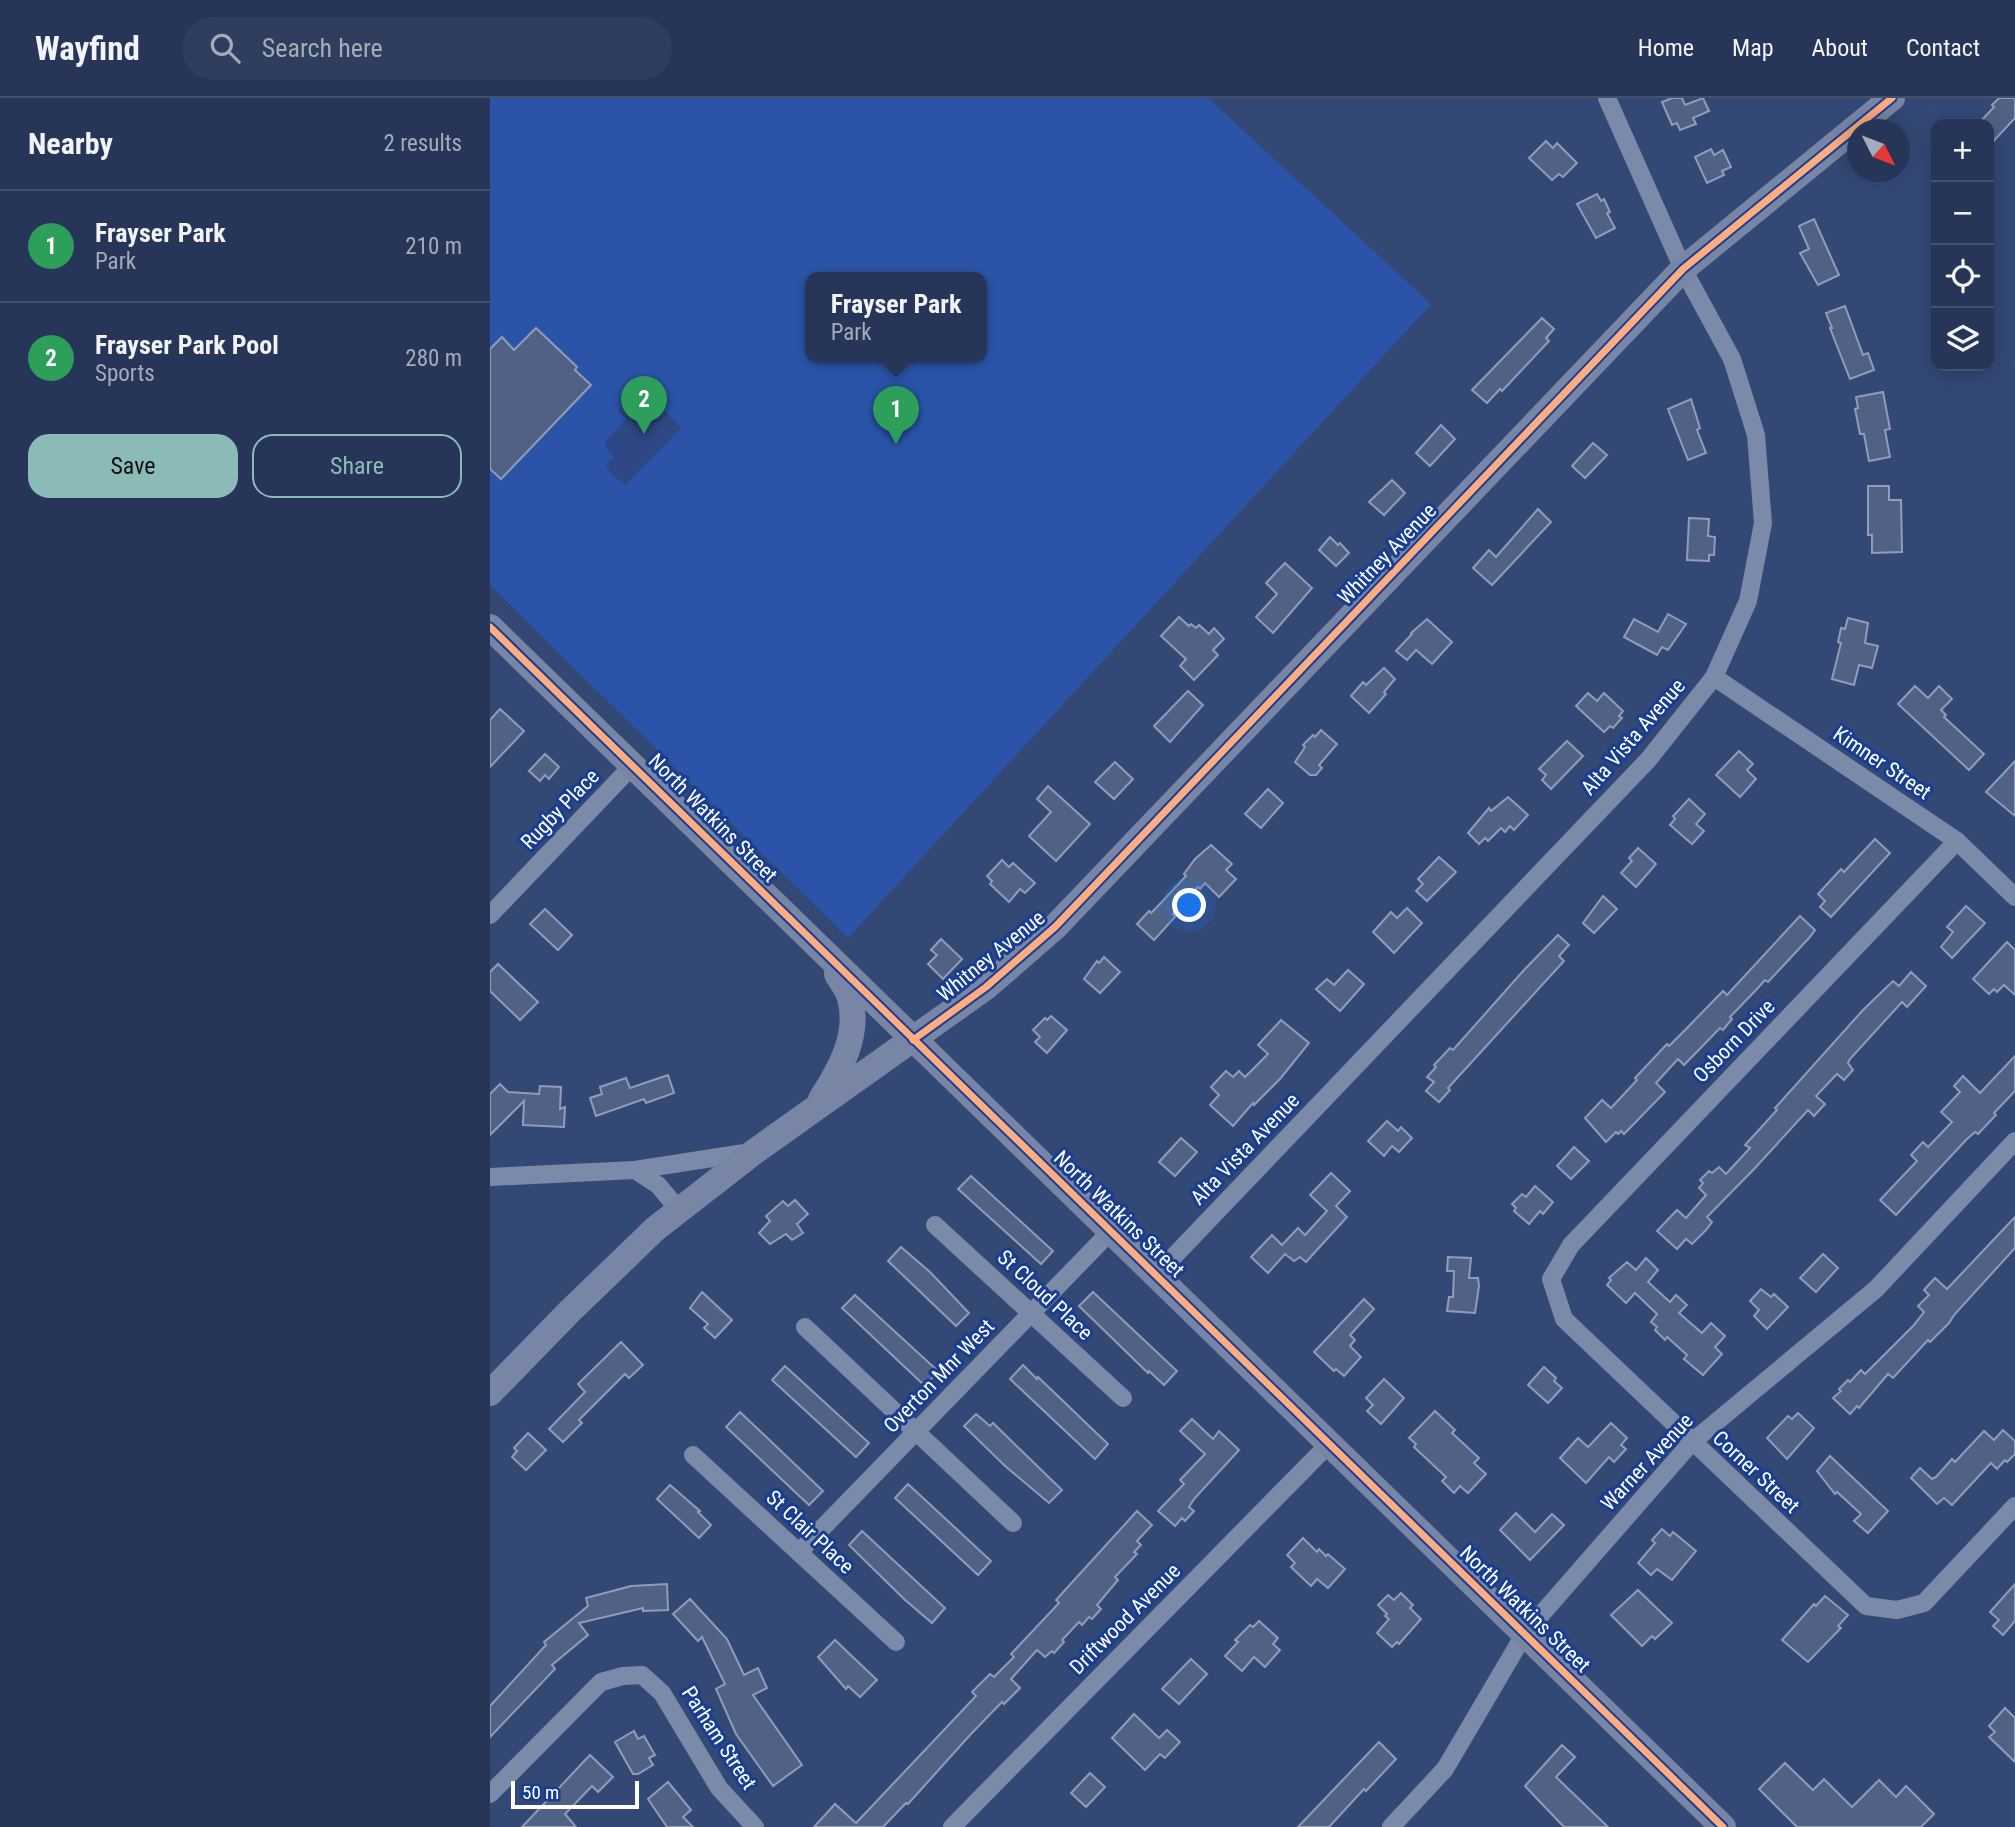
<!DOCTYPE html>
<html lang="en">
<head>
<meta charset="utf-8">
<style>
  :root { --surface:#273658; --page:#2f3e5e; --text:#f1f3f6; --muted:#a4abba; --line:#43506e; --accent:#8bbbb9 }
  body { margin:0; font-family:"Roboto Condensed",sans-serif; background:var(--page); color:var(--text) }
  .controls { position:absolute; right:21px; top:21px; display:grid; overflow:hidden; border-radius:14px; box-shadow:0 4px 18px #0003 }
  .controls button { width:63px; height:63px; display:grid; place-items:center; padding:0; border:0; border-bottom:2px solid var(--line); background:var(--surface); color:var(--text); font:35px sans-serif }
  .compass { position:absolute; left:1357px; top:21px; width:63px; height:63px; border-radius:50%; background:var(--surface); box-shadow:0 4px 18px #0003; rotate:132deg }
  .scale { position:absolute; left:21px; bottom:18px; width:128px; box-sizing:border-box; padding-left:7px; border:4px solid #fff; border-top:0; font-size:19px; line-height:24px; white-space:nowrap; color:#fff; -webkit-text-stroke:5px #183e92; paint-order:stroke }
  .you { position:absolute; left:700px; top:808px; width:24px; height:24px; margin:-18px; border:5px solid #fff; border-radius:50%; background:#1a73e8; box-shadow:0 0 0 10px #1a73e833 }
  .badge { display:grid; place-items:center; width:46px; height:46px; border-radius:50%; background:var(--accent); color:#fff; font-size:23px; font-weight:700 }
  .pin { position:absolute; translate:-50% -58px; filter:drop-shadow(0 2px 4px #0008) }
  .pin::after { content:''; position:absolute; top:37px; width:24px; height:21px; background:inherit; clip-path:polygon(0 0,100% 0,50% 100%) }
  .popup { position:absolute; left:315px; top:174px; width:182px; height:91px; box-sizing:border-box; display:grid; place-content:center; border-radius:14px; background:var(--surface); filter:drop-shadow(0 2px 5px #0005); font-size:23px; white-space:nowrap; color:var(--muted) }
  .popup b { font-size:26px; color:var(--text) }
  .popup::after { content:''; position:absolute; left:50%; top:100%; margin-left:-14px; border:14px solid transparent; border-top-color:var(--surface) }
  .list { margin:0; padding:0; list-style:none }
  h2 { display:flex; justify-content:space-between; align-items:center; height:91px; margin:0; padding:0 28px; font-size:30px }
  h2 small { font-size:23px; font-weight:400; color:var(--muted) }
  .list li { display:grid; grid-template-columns:46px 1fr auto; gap:21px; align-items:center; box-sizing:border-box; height:112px; padding:0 28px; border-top:2px solid var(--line) }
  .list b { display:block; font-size:26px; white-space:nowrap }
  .list p { margin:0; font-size:23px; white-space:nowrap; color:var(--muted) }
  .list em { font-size:23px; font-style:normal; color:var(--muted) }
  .actions { display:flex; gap:14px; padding:21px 28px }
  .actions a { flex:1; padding:16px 0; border:2px solid var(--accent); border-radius:21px; text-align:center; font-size:24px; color:var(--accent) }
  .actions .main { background:var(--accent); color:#111 }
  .icon { flex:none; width:38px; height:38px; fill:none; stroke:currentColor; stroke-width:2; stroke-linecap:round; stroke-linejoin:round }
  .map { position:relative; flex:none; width:1525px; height:1729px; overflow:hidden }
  header { display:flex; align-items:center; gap:42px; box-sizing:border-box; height:98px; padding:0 35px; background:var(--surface); border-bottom:2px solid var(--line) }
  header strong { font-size:33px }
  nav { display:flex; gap:38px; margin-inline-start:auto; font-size:24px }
  .search { width:490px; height:63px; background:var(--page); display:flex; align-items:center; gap:18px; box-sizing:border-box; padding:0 24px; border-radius:38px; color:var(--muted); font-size:26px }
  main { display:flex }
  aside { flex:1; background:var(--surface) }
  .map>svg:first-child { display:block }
</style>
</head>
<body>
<header>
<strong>Wayfind</strong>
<div class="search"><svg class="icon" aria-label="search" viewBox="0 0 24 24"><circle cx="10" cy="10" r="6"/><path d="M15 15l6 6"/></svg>Search here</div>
<nav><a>Home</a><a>Map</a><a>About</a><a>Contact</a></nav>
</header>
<main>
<aside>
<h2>Nearby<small>2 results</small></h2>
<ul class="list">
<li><span class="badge" style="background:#2e9e5b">1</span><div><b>Frayser Park</b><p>Park</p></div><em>210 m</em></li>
<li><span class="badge" style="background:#2e9e5b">2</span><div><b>Frayser Park Pool</b><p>Sports</p></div><em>280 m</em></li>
</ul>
<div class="actions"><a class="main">Save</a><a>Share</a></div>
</aside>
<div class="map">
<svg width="1525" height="1729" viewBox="0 0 1525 1729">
  <rect width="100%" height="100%" fill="#344876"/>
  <path fill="#2b54a9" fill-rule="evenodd" d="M0 0H718L941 206 358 840 0 487ZM320 180H492V260H320Z"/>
  <polygon fill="#2e4885" points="150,290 192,329 135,388 115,369 124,359 115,349 116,343 136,321 128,313"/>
  <g fill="#516185" stroke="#919db7" stroke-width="2">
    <polygon points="1182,0 1192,0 1195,7 1213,0 1219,13 1203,20 1206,26 1190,32 1187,25 1182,27 1172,4"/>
    <polygon points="1509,0 1525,0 1525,20 1499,48 1499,26 1488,26 1504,9 1502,7"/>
    <polygon points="1056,43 1063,50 1067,45 1087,65 1073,79 1069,76 1062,82 1039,60"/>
    <polygon points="1221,51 1224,57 1233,52 1241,69 1232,73 1234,77 1217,85 1205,59"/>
    <polygon points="1107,96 1111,103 1114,101 1120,114 1117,115 1125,130 1106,140 1087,106"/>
    <polygon points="1324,121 1349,177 1328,187 1310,155 1319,151 1309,128"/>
    <polygon points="1355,208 1373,257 1378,255 1384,272 1360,281 1340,230 1342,230 1336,215"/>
    <polygon points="1052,220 1064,231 1056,240 1059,243 1012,293 1010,291 997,305 982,292"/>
    <polygon points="46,230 87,269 85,272 101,287 11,381 0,371 0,251 12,239 24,252"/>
    <polygon points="1393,294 1400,331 1395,332 1400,359 1379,363 1374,336 1370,336 1365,311 1368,310 1366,299"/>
    <polygon points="1201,301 1210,330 1207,332 1216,355 1198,362 1178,311"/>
    <polygon points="951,327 965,341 940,368 926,355"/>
    <polygon points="1103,345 1117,357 1095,380 1082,368"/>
    <polygon points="902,382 915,395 894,417 879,404"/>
    <polygon points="1378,388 1399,388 1399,402 1411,402 1412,454 1382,455 1382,437 1378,437"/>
    <polygon points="1048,411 1061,424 1002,487 983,470 999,452 1006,459"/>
    <polygon points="1199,420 1219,421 1218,438 1225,439 1224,457 1219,457 1219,463 1197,462"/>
    <polygon points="840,439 848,447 850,445 859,455 846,468 829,452"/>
    <polygon points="795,465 822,490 783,535 766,519 787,496 776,485"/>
    <polygon points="1178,516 1196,526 1178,552 1172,549 1167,557 1134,539 1144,521 1168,534"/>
    <polygon points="689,519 699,528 701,526 706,530 709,527 719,536 724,530 734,541 723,552 728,557 704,582 690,568 696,561 671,538"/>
    <polygon points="1358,520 1378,525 1375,545 1388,548 1382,570 1369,567 1364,587 1342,581 1351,545 1348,544 1351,530 1355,531"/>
    <polygon points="937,521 962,544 942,566 926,552 917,562 906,553 922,536 921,535"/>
    <polygon points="894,570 905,581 894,594 896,596 879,615 861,598 873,584 876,587"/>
    <polygon points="1425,588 1438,600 1449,588 1462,601 1451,612 1456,617 1454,619 1494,656 1479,672 1408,606"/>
    <polygon points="698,593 713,607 680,644 664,628"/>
    <polygon points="1098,595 1107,603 1114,595 1133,613 1129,618 1132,620 1123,630 1120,628 1114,634 1086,608"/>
    <polygon points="10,611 34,633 0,669 0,622"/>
    <polygon points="831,632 847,646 829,667 832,670 826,677 820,677 805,664 815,649 813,647 823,637 825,639"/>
    <polygon points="1077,643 1093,658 1061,691 1052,682 1056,677 1049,671"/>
    <polygon points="1249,653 1263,666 1257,672 1266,681 1250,699 1226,677"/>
    <polygon points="55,656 69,669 59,681 55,677 50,683 39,673"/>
    <polygon points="1525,663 1525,718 1496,694"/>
    <polygon points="625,664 643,681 624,701 605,684"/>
    <polygon points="558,688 600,726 566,763 539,738 561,714 547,701"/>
    <polygon points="778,691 793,705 771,730 755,716"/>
    <polygon points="1018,699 1038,717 1024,732 1020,728 1015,734 1011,730 998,743 995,740 989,746 978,735 999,710 1001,713"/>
    <polygon points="1199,701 1215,716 1206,726 1214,733 1202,746 1180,727 1185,721 1183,718"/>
    <polygon points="1385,741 1400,755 1341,819 1330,809 1335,803 1328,796 1351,771 1354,774"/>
    <polygon points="721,747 742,766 736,772 746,781 729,799 715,785 710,791 708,789 683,816 685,819 664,842 647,826 659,813 661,815 667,809 696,778 694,776 705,761"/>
    <polygon points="1148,750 1166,766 1146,789 1131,775 1142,763 1139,760"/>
    <polygon points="949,759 966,774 937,803 926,793 933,786 928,781"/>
    <polygon points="512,762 519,769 523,765 545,785 535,795 530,791 519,804 500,786 502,783 497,778"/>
    <polygon points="1113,798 1127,811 1104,835 1093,825"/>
    <polygon points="1476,808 1495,825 1462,860 1451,849 1463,834 1457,829"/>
    <polygon points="917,810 932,825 904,855 883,834 901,814 907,820"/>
    <polygon points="55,811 82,837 68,852 40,826"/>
    <polygon points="1310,818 1325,832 1319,840 1278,884 1275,882 1267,891 1240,919 1242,921 1233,932 1230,930 1194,967 1188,961 1166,985 1175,994 1134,1036 1131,1033 1128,1036 1126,1034 1116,1044 1095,1020 1112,1002 1121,1010 1147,982 1145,980 1177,946 1179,948 1197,930 1233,893 1237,897"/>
    <polygon points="1068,837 1079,847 1069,858 1074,863 958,990 960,992 949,1004 936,993 944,984 937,979 946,969 944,967 960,950 963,952 1034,872"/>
    <polygon points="451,841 472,861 453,881 438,866 447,857 441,852"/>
    <polygon points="1517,844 1525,852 1525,897 1514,887 1507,894 1504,891 1499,896 1483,881"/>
    <polygon points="614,859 630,874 610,895 594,881 607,863 609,865"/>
    <polygon points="8,866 48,904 30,922 0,893 0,874"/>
    <polygon points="858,872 874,886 850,913 826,891 837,881 844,887"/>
    <polygon points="1421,874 1436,888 1417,909 1412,904 1360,961 1358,965 1363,972 1354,982 1347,976 1326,998 1335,1006 1324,1018 1318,1012 1266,1069 1217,1119 1222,1124 1216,1132 1202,1146 1196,1141 1187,1151 1167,1133 1187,1112 1196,1120 1216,1097 1209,1090 1213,1085 1210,1082 1219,1073 1222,1075 1229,1069 1236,1076 1260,1050 1255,1047 1287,1012 1285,1010 1373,912 1403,883 1409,888"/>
    <polygon points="561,918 577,932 557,955 545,944 550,939 543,932 555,920 557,922"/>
    <polygon points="791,922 819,945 790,981 764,1007 763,1005 743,1028 720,1007 729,997 721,989 736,973 743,979 749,973 755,979 778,956 768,947"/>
    <polygon points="1525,958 1525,993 1504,1015 1506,1017 1488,1036 1485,1034 1476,1042 1406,1117 1390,1102 1427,1063 1421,1057 1433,1044 1438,1049 1462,1024 1451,1014 1470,994 1464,988 1473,978 1490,995"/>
    <polygon points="178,977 184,995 156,1005 154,1001 106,1018 100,1000 112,996 110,989 136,980 140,990"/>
    <polygon points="10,986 18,994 49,996 50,988 71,989 70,1011 75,1009 74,1029 33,1027 34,1003 0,1037 0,996"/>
    <polygon points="897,1023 908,1033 911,1029 922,1040 909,1054 902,1048 894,1058 878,1043"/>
    <polygon points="691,1040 707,1054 685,1078 669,1064"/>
    <polygon points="1084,1049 1099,1063 1081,1081 1067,1068"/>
    <polygon points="841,1075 860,1093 846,1108 857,1119 816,1164 810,1159 804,1163 795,1156 778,1175 761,1159 782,1137 792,1147 808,1130 815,1137 837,1113 820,1097"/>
    <polygon points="481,1078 563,1153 551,1166 468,1091"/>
    <polygon points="1045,1088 1063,1104 1053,1116 1050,1113 1039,1126 1024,1113 1026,1110 1022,1106 1032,1096 1036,1099"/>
    <polygon points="305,1102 318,1116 307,1126 313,1135 302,1142 296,1136 280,1146 269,1135 280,1123 276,1118 293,1103 298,1108"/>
    <polygon points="1525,1119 1525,1150 1464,1217 1459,1225 1440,1244 1438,1242 1403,1280 1398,1276 1369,1310 1367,1308 1360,1316 1343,1300 1351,1293 1349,1291 1358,1282 1360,1284 1371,1272 1375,1276 1423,1228 1434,1214 1428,1208 1439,1197 1434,1192 1445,1180 1457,1191"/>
    <polygon points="411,1149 440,1174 479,1215 466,1228 398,1163"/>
    <polygon points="1333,1156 1348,1170 1326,1194 1310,1180"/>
    <polygon points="958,1159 981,1160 979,1180 988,1180 989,1188 985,1215 957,1213 959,1199 963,1199 964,1173 957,1173"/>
    <polygon points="1156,1160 1168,1172 1158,1184 1180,1204 1186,1197 1197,1207 1189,1215 1212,1235 1221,1225 1235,1238 1225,1249 1232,1256 1213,1277 1194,1261 1197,1257 1177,1239 1175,1242 1165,1232 1167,1229 1161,1224 1167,1216 1145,1195 1136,1205 1117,1187 1121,1182 1119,1180 1137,1164 1146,1172"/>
    <polygon points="1271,1191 1281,1199 1284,1196 1298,1209 1277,1231 1264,1218 1269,1212 1260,1203"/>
    <polygon points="212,1194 242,1222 225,1240 214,1230 218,1226 200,1210"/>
    <polygon points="603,1194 687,1273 674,1287 659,1273 658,1275 589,1208"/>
    <polygon points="365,1197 448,1273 435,1288 352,1210"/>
    <polygon points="874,1201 884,1211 860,1237 865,1242 860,1248 871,1259 854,1278 846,1271 844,1273 824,1254"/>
    <polygon points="131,1244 153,1267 139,1280 135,1276 89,1322 92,1325 73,1344 59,1331 95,1294 88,1286"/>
    <polygon points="533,1267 547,1281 548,1279 618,1346 605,1361 520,1281"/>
    <polygon points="295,1268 379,1345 366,1359 282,1282"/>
    <polygon points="1054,1269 1066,1280 1064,1283 1072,1290 1058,1305 1038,1287"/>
    <polygon points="894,1281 914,1300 891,1326 877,1313 883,1307 876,1300"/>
    <polygon points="945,1313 965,1332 962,1335 989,1360 984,1365 996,1376 978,1395 970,1388 964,1395 952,1383 956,1379 924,1349 926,1346 919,1340"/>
    <polygon points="250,1314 333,1393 319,1407 236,1329"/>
    <polygon points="1308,1315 1324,1330 1297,1361 1277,1340 1298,1318 1302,1321"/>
    <polygon points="486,1316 500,1328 503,1325 572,1392 559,1405 515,1368 474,1328"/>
    <polygon points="702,1321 723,1341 729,1333 749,1352 704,1401 699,1409 704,1413 695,1423 692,1420 685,1428 668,1413 694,1386 690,1382 715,1356 690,1333"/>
    <polygon points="1121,1325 1137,1340 1131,1347 1136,1351 1124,1364 1119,1359 1096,1385 1070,1360 1088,1340 1098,1349"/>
    <polygon points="1513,1332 1525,1343 1525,1356 1517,1364 1515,1362 1507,1371 1501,1365 1462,1407 1454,1400 1447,1406 1421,1380 1430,1370 1442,1381 1446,1379 1462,1361 1465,1364 1494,1333 1504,1342"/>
    <polygon points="38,1335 56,1352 36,1372 22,1359 27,1353 24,1350"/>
    <polygon points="1340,1358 1398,1413 1378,1435 1364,1423 1371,1416 1347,1394 1345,1396 1327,1373"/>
    <polygon points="418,1386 501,1463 488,1477 405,1400"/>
    <polygon points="180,1387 210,1413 208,1414 221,1427 209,1440 167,1401"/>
    <polygon points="647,1413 662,1427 647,1443 651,1447 644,1454 647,1456 625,1479 628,1482 607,1507 611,1511 602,1521 599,1519 592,1527 589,1524 572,1542 574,1544 564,1555 562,1553 555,1559 547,1552 521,1581 530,1590 514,1606 512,1604 480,1637 418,1706 416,1705 393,1729 324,1729 345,1706 366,1725 486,1598 482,1594 500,1576 504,1579 524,1559 521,1556 569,1505 566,1502"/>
    <polygon points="1026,1415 1045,1434 1062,1416 1074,1427 1040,1462 1010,1432"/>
    <polygon points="1172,1431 1180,1438 1183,1434 1206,1453 1182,1482 1167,1471 1161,1477 1148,1465 1165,1445 1162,1442"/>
    <polygon points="372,1433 455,1510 442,1525 414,1501 359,1447"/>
    <polygon points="813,1440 827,1454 829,1451 836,1458 838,1456 855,1471 838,1490 827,1481 821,1488 801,1469 805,1465 797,1457"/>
    <polygon points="177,1486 178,1512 153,1513 153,1510 89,1525 98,1537 62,1567 65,1571 0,1639 0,1608 56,1547 54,1544 98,1508 96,1500 141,1488"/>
    <polygon points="1525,1486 1525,1523 1513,1537 1503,1528 1509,1522 1500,1514"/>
    <polygon points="1148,1492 1182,1525 1165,1541 1162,1538 1152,1548 1121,1517"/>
    <polygon points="911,1495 923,1507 920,1510 931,1521 909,1546 907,1544 902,1549 887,1535 899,1521 895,1518 897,1516 888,1507 898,1497 904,1502"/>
    <polygon points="1335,1498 1358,1517 1348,1528 1351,1530 1318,1564 1292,1542 1324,1506 1326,1508"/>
    <polygon points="200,1501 237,1541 254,1577 268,1570 277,1590 263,1597 312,1667 283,1688 246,1636 226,1591 235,1586 212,1539 208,1543 183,1516"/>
    <polygon points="769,1523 788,1540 783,1546 790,1552 775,1569 764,1559 752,1573 735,1558 748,1544 745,1542 760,1527 763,1529"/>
    <polygon points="345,1542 387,1582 370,1599 358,1588 356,1591 328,1559"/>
    <polygon points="701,1561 717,1576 689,1606 672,1591"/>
    <polygon points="1515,1610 1525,1620 1525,1664 1499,1639 1505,1634 1499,1628"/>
    <polygon points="644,1616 669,1640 677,1632 690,1644 675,1660 670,1656 655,1672 622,1640"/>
    <polygon points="144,1633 148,1641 154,1638 165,1657 159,1660 163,1667 148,1676 143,1676 125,1644"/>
    <polygon points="889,1644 906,1661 876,1693 874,1691 839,1729 808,1729"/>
    <polygon points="1072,1647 1085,1659 1066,1679 1118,1729 1074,1729 1035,1688"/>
    <polygon points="100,1657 123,1679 108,1694 102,1688 75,1716 86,1729 32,1729"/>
    <polygon points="1295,1665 1323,1692 1334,1681 1362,1709 1389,1682 1406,1699 1416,1688 1444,1716 1431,1729 1307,1729 1269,1691"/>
    <polygon points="600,1675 615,1689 596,1709 581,1695"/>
    <polygon points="178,1684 201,1712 193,1719 203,1729 177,1729 158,1701"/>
  </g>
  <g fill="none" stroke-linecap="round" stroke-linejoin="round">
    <g stroke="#7c8aa9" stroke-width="18">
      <polyline points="1224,579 1467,743 1525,799"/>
      <polyline points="1467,743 1081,1147 1061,1181 1074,1221 1376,1508 1407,1512 1434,1505 1525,1408"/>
      <polyline points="0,817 144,666"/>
      <polyline points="0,1079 145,1072"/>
      <polyline points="189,1112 168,1087 145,1072 261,1054"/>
      <polyline points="445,1127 633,1300"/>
      <polyline points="667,1176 1158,662 1224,579 1258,503 1273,425 1266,337 1242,261 1193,171 1117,0"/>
      <polyline points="315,1229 523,1425"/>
      <polyline points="203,1357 406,1544"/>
      <polyline points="309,1454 621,1133"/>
      <polyline points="0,1696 111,1584 133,1578 152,1577 172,1595 229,1690 265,1729"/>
      <polyline points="462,1729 840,1345"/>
      <polyline points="901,1729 955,1671 1035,1535 1201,1345 1386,1191 1525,1043"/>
    </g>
    <g stroke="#7885a5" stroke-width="26">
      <polyline points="0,529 1233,1729"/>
      <path d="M331 1001C350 972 370 937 360 900 358 892 351 883 347 876"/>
      <polyline points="0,1295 79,1214 165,1131 264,1054 496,889 565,829 1193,171 1402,0"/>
    </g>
    <g stroke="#183e92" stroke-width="11">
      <g id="cycleway">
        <polyline points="0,529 1233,1729"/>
        <polyline points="423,942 496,889 565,829 1193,171 1402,0"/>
      </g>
    </g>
    <use href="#cycleway" stroke="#ffac80" stroke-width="7"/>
  </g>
  <g text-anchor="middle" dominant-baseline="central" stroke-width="6" stroke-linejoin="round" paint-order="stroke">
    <g font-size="21" fill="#fff" stroke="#183e92">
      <text transform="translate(897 456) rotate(-46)">Whitney Avenue</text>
      <text transform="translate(1143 639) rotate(-49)">Alta Vista Avenue</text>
      <text transform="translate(1392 665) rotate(34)">Kimner Street</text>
      <text transform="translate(70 711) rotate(-46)">Rugby Place</text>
      <text transform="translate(223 720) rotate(45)">North Watkins Street</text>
      <text transform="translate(501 858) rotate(-39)">Whitney Avenue</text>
      <text transform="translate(1244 943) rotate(-46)">Osborn Drive</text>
      <text transform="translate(755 1051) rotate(-46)">Alta Vista Avenue</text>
      <text transform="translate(629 1116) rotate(44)">North Watkins Street</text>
      <text transform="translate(555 1197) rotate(43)">St Cloud Place</text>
      <text transform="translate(449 1278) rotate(-46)">Overton Mnr West</text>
      <text transform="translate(1157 1364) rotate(-47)">Warner Avenue</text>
      <text transform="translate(1266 1374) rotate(43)">Corner Street</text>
      <text transform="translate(320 1434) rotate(43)">St Clair Place</text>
      <text transform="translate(1035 1511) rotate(44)">North Watkins Street</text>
      <text transform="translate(635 1521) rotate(-45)">Driftwood Avenue</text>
      <text transform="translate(229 1640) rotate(57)">Parham Street</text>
    </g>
  </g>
</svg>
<div class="controls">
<button>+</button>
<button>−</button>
<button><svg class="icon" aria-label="locate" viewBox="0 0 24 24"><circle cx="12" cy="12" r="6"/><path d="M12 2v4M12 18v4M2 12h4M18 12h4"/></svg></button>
<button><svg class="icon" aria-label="layers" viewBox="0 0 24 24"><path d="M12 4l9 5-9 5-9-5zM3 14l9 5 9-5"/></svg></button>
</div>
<svg class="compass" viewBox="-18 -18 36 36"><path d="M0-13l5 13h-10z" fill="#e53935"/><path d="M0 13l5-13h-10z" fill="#a4abba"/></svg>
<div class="scale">50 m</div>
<div class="you"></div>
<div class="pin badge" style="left:406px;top:346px;background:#2e9e5b">1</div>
<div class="popup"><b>Frayser Park</b>Park</div>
<div class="pin badge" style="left:154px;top:336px;background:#2e9e5b">2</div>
</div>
</main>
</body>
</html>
